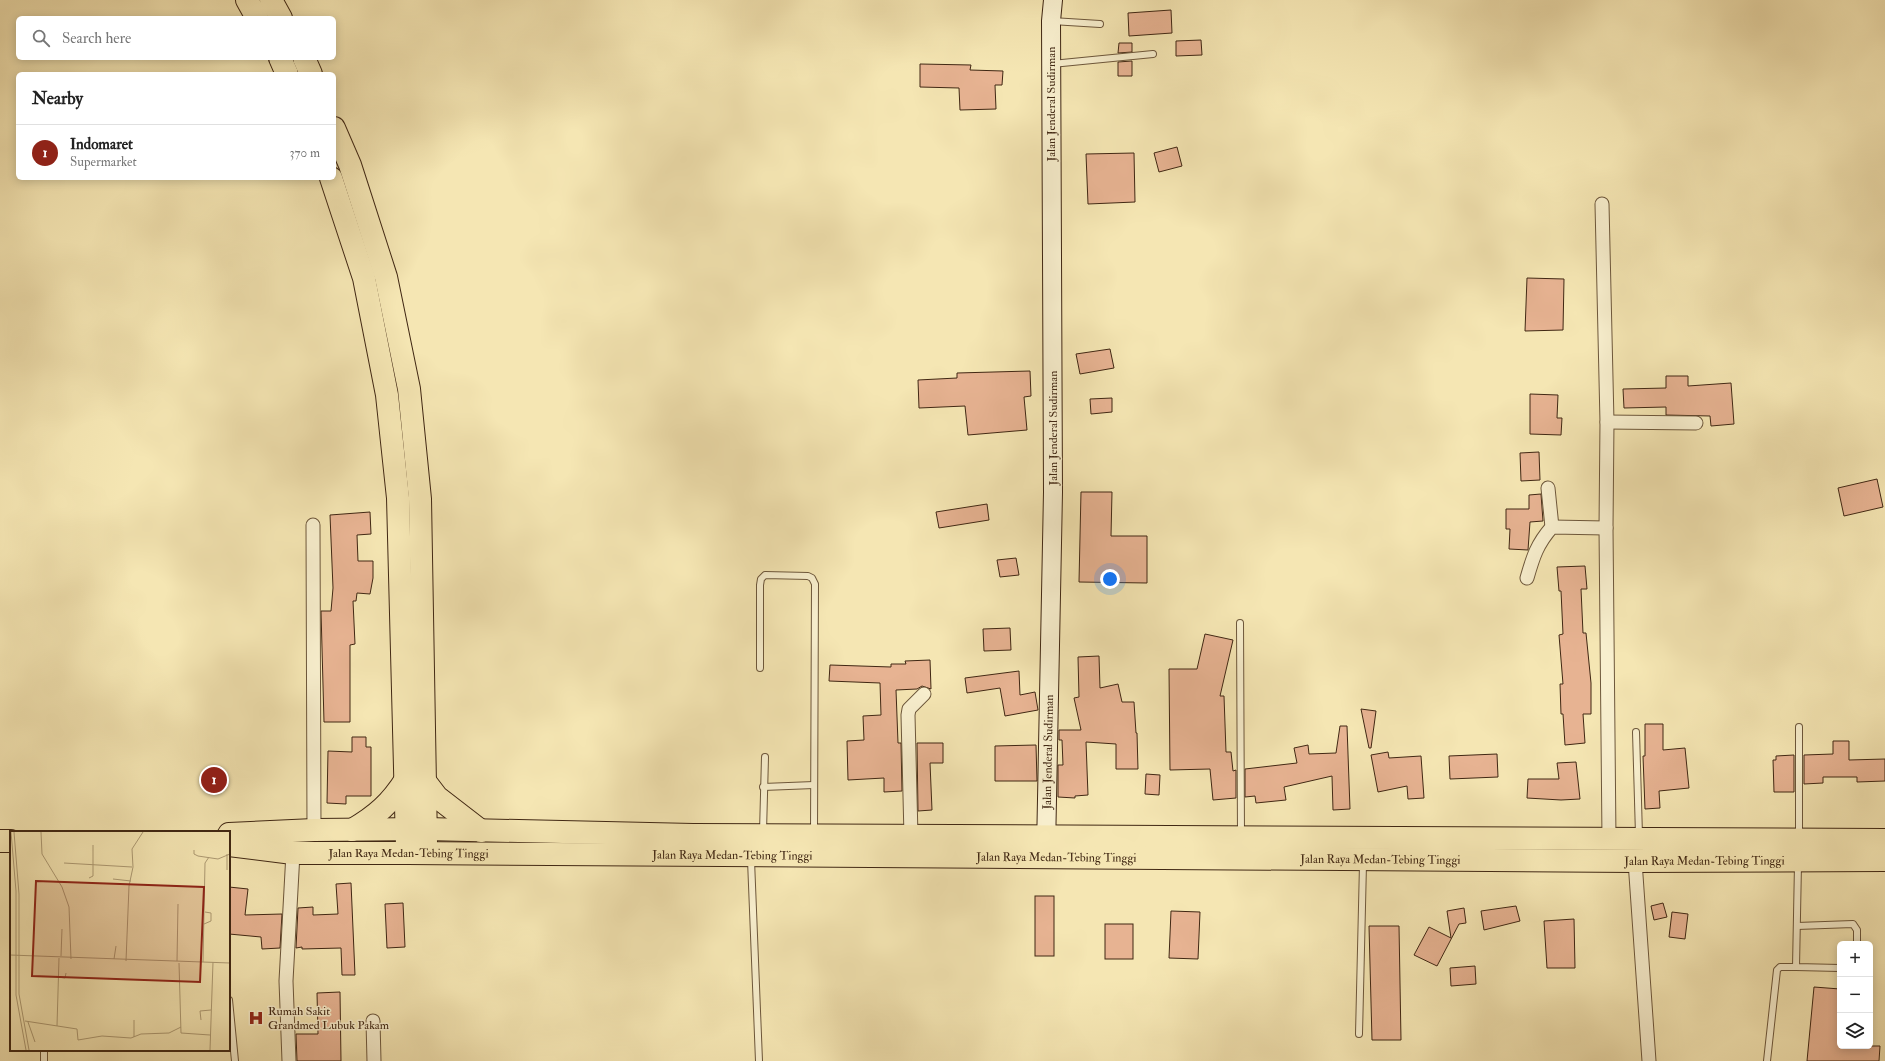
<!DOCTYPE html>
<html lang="en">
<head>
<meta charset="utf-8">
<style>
  :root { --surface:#fff; --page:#f2f2f2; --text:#222; --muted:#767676; --line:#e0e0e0; --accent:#8f2418 }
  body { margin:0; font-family:"IM FELL Double Pica",serif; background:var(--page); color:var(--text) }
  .controls { position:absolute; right:12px; bottom:12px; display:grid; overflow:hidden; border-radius:6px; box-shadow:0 2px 10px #0003 }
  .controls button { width:36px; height:36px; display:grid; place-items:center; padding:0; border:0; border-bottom:1px solid var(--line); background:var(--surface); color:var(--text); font:20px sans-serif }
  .you { position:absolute; left:1110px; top:579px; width:14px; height:14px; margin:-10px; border:3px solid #fff; border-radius:50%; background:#1a73e8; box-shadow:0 0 0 6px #1a73e833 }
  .badge { display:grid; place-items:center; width:26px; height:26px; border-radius:50%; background:var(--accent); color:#fff; font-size:13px; font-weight:700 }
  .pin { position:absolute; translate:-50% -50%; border:2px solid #fff; box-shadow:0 1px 4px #0006 }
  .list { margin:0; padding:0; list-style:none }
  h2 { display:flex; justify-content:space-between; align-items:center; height:52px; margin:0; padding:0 16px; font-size:17px }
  h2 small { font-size:13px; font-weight:400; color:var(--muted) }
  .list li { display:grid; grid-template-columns:26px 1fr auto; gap:12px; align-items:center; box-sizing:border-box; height:56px; padding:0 16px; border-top:1px solid var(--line) }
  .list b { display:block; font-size:15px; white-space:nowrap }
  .list p { margin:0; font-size:13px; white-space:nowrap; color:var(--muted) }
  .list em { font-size:13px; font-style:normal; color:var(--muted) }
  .icon { flex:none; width:22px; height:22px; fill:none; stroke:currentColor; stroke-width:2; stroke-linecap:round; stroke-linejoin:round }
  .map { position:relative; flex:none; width:1885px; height:1061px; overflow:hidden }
  .search { position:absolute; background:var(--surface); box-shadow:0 2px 10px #0003; left:16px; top:16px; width:320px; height:44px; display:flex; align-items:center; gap:10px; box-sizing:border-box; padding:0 14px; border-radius:6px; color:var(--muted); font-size:15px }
  .panel { position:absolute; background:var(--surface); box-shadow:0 2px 10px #0003; left:16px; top:72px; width:320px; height:108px; border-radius:6px }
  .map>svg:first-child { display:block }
</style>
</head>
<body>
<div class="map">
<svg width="1885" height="1061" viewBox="0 0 1885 1061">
  <rect width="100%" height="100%" fill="#f5e6b3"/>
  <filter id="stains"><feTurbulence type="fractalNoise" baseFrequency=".005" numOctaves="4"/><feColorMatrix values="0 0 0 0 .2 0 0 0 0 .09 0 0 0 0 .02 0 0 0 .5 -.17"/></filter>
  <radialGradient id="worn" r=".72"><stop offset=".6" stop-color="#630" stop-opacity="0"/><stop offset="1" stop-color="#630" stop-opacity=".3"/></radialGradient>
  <g fill="#e7b392" stroke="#402713">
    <polygon points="1171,10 1172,33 1129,36 1128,13"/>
    <polygon points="1201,40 1202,55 1176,56 1176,41"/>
    <polygon points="1119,43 1132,43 1132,52 1118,53"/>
    <polygon points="1132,61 1132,76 1118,76 1118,62"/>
    <polygon points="920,64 971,65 970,70 1003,71 1002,85 995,85 996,109 960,110 959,88 920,87"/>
    <polygon points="1177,147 1182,166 1159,172 1154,153"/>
    <polygon points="1134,153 1135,202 1088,204 1086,154"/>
    <polygon points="1527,278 1564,279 1563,330 1525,331"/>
    <polygon points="1110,349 1114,368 1080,374 1076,354"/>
    <polygon points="1030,371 1031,396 1024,397 1027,430 968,435 965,406 919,408 918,380 957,378 957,373"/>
    <polygon points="1666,376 1688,376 1688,386 1731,383 1734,424 1711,426 1710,416 1666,415 1666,407 1624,408 1623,389 1666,388"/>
    <polygon points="1530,394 1558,395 1557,418 1562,418 1561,435 1530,434"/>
    <polygon points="1112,398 1112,412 1091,414 1090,399"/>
    <polygon points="1539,452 1540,480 1521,481 1520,453"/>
    <polygon points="1877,479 1883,507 1844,516 1838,488"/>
    <polygon points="1081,492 1112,492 1111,536 1147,536 1147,583 1079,582"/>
    <polygon points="1541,494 1543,521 1530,522 1528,550 1509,549 1510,529 1506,529 1506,509 1529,509 1529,495"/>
    <polygon points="987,504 989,520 939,528 936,512"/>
    <polygon points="370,512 371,534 357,535 358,561 373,561 373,578 370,594 357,593 356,601 353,601 355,644 350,645 350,722 324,722 321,611 331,611 333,588 330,515"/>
    <polygon points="1016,558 1019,575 1000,577 997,560"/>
    <polygon points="1585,566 1587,589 1581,589 1583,633 1586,633 1591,683 1591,714 1583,714 1585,743 1565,745 1563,714 1561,714 1560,684 1563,684 1559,635 1563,634 1561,591 1559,591 1557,567"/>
    <polygon points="1010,628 1011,650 984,651 983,629"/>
    <polygon points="1205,634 1233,640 1220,696 1224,696 1226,752 1231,752 1233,771 1236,770 1236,798 1213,800 1210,769 1170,770 1169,669 1197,669"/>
    <polygon points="1099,656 1100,688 1118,684 1122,702 1134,702 1136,733 1137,733 1138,769 1116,769 1116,744 1086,742 1088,795 1075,796 1075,798 1058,797 1058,765 1063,765 1062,740 1059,740 1059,730 1081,730 1074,698 1079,697 1078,657"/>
    <polygon points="930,660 931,689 922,686 917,689 896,690 898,743 901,743 902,791 884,792 884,778 848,780 847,741 864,740 863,716 881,715 880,683 829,681 830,665 891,667 891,664 906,664 905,661"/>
    <polygon points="1019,671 1020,695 1035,692 1038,710 1005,716 1000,688 967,693 965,678"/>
    <polygon points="1361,709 1376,711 1371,748 1369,748"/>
    <polygon points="1645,724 1663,724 1663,750 1685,748 1689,788 1659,791 1660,808 1645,809 1643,756 1645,756"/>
    <polygon points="1340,726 1347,726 1350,809 1333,810 1332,776 1284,787 1286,800 1256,803 1255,796 1245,797 1245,769 1297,763 1294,748 1308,745 1309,754 1336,753"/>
    <polygon points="352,737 366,737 366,747 371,747 371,796 346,796 346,804 327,803 328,751 352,752"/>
    <polygon points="1833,741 1849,741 1849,760 1885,759 1885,781 1857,782 1857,777 1823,777 1823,783 1804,784 1804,755 1833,754"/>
    <polygon points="917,743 943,743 943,763 930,763 932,810 918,811"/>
    <polygon points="1036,745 1037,781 995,781 995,746"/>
    <polygon points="1388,752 1389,758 1421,756 1424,798 1408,799 1407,786 1378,792 1371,755"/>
    <polygon points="1497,754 1498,777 1450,779 1449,756"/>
    <polygon points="1794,755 1794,792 1774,792 1773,760 1776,760 1776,756"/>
    <polygon points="1576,762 1580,799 1561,800 1527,798 1528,779 1559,779 1557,763"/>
    <polygon points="1146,774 1160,775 1159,795 1145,794"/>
    <polygon points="351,883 355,975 342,975 341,948 302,949 302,947 296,948 298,908 313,907 313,915 338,914 336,884"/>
    <polygon points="229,887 248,889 245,915 282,914 280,948 262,949 261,937 229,934"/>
    <rect x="1035" y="896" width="19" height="60"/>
    <polygon points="403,903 405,947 387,948 385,904"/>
    <polygon points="1663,903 1667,917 1654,920 1651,906"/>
    <polygon points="1516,906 1520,921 1484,930 1481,911"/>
    <polygon points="1464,908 1466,923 1459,924 1437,966 1414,955 1429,927 1451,938 1447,911"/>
    <polygon points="1171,911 1200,912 1198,959 1169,958"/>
    <polygon points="1672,912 1688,914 1685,939 1669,937"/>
    <polygon points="1574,919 1575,968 1547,968 1544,921"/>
    <rect x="1105" y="924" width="28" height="35"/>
    <polygon points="1369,926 1399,926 1401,1040 1372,1040"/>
    <polygon points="1475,966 1476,984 1451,986 1450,968"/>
    <polygon points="1814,987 1840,989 1840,1046 1880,1046 1879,1061 1807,1061"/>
    <polygon points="340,992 341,1061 297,1061 296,1034 318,1034 317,993"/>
  </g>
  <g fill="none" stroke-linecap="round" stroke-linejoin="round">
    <g stroke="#6d573b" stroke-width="8">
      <g id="lane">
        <polyline points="1052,21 1100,24"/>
        <polyline points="1052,64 1153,54"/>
        <polyline points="1240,623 1241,835"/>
        <polyline points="760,668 760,585 761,579 765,575 808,576 812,578 815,584 814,833"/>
        <polyline points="1636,732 1639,835"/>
        <polyline points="763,787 814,785"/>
        <polyline points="763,832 765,757"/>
        <polyline points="1799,835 1799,727"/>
        <polyline points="751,860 759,1061"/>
        <polyline points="1798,864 1796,967 1840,968"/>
        <polyline points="1797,926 1853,924 1857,930 1857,944"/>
        <polyline points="229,1000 235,1061"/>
        <polyline points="1359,1034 1363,864"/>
        <polyline points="44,1050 44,1061"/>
        <polyline points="1767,1061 1777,970 1780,967 1796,967"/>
      </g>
    </g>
    <g stroke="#6d573b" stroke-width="15">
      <g id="street">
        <polyline points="1602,204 1607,422 1606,528 1609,840"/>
        <polyline points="1607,422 1696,423"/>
        <polyline points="1548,488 1552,527"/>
        <polyline points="313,525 314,830"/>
        <path d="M1527 578C1533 557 1537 544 1552 527L1606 528"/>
        <polyline points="911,836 908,715 909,709 924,694"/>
        <polyline points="1635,861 1649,1061"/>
        <polyline points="373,1021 374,1061"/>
        <polyline points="289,1061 286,981 293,853"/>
      </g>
    </g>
    <g stroke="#402713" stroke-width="20">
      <g id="secondary">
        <path id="s1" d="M1046 850 1053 492 1051 21 1053 0"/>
      </g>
    </g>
    <g stroke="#402713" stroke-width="24">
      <g id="highway">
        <polyline points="247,0 257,18"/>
        <polyline points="271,0 281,18"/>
        <polyline points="280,58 287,74"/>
        <polyline points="304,58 311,74"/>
        <polyline points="334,128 350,165 386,277 409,389 420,499 426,843"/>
        <polyline points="331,178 364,278 387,395 398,498 407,845"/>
        <polyline points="424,780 437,797 481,831"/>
        <path d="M352 830C376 816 391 803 406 779"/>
        <polyline points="229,834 314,830 426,829 693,835 1885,840"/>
        <polyline points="0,841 11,841"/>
        <path id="s2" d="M229 845 293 853H407L1635 861 1885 860"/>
      </g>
    </g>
    <use href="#lane" stroke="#f8efce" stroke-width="6"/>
    <use href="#street" stroke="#f8efce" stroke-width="13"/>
    <use href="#secondary" stroke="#f8efce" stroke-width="18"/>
    <use href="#highway" stroke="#f5e6b3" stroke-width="22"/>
  </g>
  <defs>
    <g id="hospital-bare" transform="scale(1.2)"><path d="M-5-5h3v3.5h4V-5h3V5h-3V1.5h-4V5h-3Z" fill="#8f2418" stroke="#f8efce" stroke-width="2.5" paint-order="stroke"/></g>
  </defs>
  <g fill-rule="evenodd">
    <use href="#hospital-bare" x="256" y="1018"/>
  </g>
  <g text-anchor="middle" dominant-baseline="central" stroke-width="3" stroke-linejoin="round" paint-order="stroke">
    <g font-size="12" fill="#402713" stroke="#f8efce">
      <text transform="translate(1051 104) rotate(-90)">Jalan Jenderal Sudirman</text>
      <text transform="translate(1053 428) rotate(-90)">Jalan Jenderal Sudirman</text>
      <text stroke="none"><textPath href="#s1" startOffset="98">Jalan Jenderal Sudirman</textPath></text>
      <text stroke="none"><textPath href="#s2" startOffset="180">Jalan Raya Medan-Tebing Tinggi</textPath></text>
      <text stroke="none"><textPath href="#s2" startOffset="504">Jalan Raya Medan-Tebing Tinggi</textPath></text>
      <text stroke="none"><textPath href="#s2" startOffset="828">Jalan Raya Medan-Tebing Tinggi</textPath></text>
      <text stroke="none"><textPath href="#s2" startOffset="1152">Jalan Raya Medan-Tebing Tinggi</textPath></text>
      <text stroke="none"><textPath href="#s2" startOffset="1476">Jalan Raya Medan-Tebing Tinggi</textPath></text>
    </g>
    <g font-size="12" fill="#402713" stroke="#f8efce" text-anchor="start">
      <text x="268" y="1011">Rumah Sakit<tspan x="268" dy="14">Grandmed Lubuk Pakam</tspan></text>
    </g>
  </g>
  <g transform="translate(10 831)">
    <rect width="220" height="220" fill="#f5e6b3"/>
    <path fill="none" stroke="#ad9a73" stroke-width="1" d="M1 1 6 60V164L16 219M4 1 9 63V163L19 219M31 1 32 23 52 56 59 76 61 128M184 19V23L188 25 208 28 220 23M217 23V39M54 32 122 36M79 47 83 45V14M103 48 121 50M194 93 201 90V82L195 81M0 124 220 132M51 125 52 98M104 128 106 115M116 130 119 55 123 36 122 18 133 1M167 130 168 73M193 131 195 32 199 26M169 132 171 202 200 204M48 146 55 147 56 142M191 189 190 180 201 179M15 190 67 198 68 209 92 205 121 207 131 203 159 202 171 196M18 191 25 211M47 195 49 127M124 206V189M200 219 203 131"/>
    <path fill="#8f2418" fill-opacity="0.15" stroke="#8f2418" stroke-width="2" d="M26 50 194 56 190 151 22 145Z"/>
    <rect width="220" height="220" fill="none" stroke="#402713" stroke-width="2"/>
  </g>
  <rect width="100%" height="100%" filter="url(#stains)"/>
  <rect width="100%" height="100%" fill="url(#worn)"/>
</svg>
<div class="controls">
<button>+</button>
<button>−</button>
<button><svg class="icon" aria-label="layers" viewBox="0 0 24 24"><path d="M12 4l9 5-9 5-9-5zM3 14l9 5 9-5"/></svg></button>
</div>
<div class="you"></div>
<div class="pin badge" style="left:214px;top:780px">1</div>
<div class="search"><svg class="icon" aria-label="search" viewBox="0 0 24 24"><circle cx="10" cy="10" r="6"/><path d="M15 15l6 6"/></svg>Search here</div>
<section class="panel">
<h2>Nearby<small></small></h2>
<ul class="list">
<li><span class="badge">1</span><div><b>Indomaret</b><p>Supermarket</p></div><em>370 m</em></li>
</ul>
</section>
</div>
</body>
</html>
